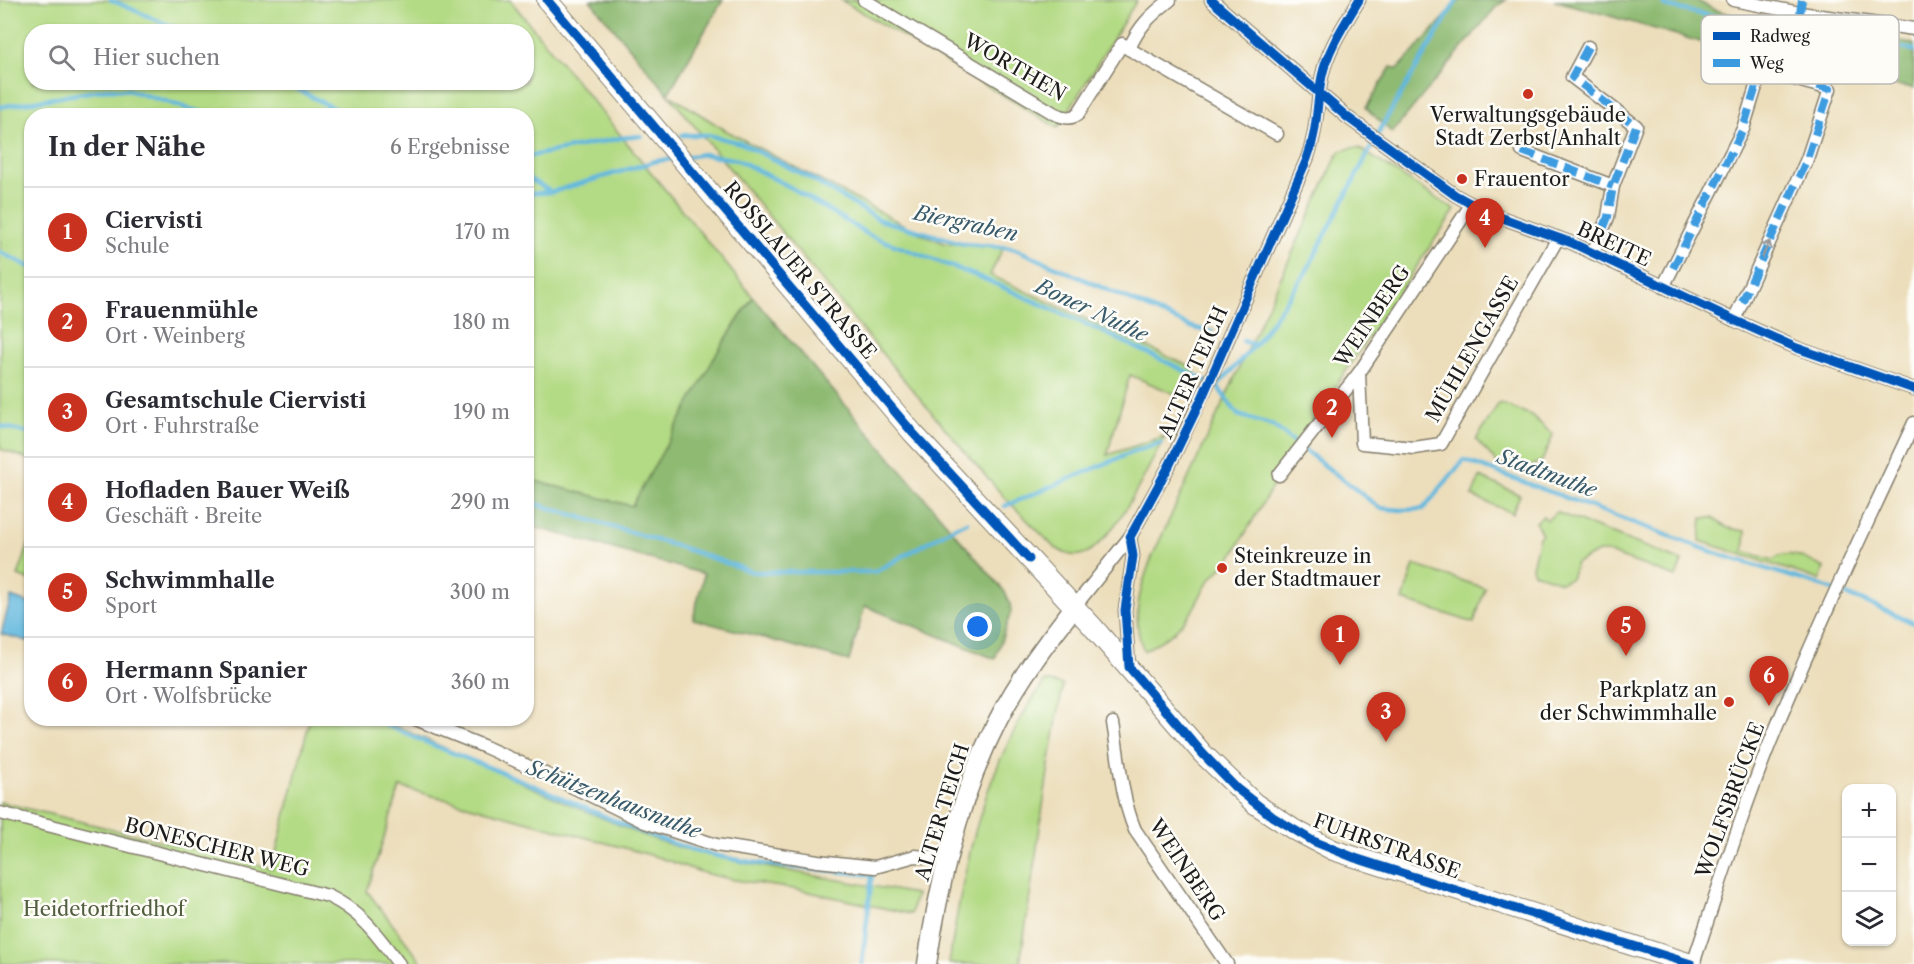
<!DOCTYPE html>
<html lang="de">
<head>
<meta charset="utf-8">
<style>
  :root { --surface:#fff; --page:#f7f7f7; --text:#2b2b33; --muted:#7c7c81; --line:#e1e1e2; --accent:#c8321e }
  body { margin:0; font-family:"Libre Caslon Text",serif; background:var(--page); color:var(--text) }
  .controls { position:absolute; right:18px; bottom:18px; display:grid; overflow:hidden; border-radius:12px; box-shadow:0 2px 4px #0004 }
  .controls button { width:54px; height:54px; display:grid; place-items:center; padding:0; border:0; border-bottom:2px solid var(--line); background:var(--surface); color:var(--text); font:30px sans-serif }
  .you { position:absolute; left:978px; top:627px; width:21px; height:21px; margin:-15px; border:4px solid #fff; border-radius:50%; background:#1a73e8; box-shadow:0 0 0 9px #1a73e833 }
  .badge { display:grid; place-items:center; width:39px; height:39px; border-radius:50%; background:var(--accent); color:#fff; font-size:20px; font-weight:700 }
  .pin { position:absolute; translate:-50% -50px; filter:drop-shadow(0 2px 3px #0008) }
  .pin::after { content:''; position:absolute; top:32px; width:21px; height:18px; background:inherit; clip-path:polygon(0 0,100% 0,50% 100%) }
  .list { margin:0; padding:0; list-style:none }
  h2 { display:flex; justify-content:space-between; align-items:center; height:78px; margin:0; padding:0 24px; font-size:26px }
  h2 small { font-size:20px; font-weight:400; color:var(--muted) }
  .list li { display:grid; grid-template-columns:39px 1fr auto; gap:18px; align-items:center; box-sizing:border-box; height:90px; padding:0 24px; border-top:2px solid var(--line) }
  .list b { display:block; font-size:22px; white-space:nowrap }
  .list p { margin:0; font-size:20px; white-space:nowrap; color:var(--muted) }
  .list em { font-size:20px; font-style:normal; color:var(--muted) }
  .icon { flex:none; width:33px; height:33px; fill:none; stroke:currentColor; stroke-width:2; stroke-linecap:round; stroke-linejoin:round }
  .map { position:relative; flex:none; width:1914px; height:964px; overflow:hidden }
  .search { position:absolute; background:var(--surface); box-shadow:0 2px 4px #0004; left:24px; top:24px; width:510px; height:66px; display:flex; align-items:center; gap:15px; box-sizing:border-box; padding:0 21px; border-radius:24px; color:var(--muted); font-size:22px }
  .panel { position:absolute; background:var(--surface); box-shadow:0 2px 4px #0004; left:24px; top:108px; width:510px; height:618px; border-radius:24px }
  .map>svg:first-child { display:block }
</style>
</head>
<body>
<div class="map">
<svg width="1914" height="964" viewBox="0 0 1914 964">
  <rect width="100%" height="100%" fill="#fdfcf7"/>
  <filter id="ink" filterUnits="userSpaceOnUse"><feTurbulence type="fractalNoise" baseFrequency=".0167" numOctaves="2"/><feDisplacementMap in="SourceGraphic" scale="12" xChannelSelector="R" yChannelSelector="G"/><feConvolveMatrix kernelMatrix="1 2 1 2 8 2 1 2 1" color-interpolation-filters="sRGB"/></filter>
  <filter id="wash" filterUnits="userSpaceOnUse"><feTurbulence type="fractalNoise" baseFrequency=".008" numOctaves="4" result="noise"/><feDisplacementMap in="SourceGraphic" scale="24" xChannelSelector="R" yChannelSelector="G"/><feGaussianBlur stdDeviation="1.35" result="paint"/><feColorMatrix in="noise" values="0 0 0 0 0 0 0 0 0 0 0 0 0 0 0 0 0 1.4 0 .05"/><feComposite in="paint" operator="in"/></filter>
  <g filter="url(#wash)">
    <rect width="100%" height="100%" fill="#ecdebb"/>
    <g fill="#b3da84" stroke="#687b50" stroke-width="1.5" fill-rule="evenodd">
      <path d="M0 0H510L753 297 713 359 706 374 632 506 527 479 526 116H32L31 460 0 449ZM32 32H526V82H32Z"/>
      <polygon points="841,0 1137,0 1058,128"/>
      <path d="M668 94 725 130 923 235 944 243 1003 248 990 275 1195 369 1182 397 1130 375 1107 455 1165 436C1150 464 1112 549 1080 555 1070 557 1062 552 1054 547L1005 498 971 459 899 374Z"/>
      <path d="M1351 148H1359L1455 210 1303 434 1231 558 1208 582 1191 613 1172 634 1144 651C1130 620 1140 587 1152 557L1337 156 1341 151Z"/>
      <polygon points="1499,403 1531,415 1553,435 1542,461 1525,470 1497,462 1476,440"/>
      <polygon points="1480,477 1520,495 1512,513 1472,496"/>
      <polygon points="1556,512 1682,561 1676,577 1606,552 1599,552 1576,563 1571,579 1561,582 1534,573 1532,567 1539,537 1542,535 1536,522 1543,516 1547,520"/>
      <path d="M1702 518H1712L1728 528 1746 531 1744 551 1773 560C1788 547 1809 560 1824 568L1820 580 1700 541Z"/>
      <polygon points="31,538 31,581 18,576"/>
      <polygon points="1414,565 1485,588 1474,623 1403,600"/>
      <path d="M1045 681 1063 685 1049 765 1020 964H949C964 862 984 765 1045 681Z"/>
      <polygon points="310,719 381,719 558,799 640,834 680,848 739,862 916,894 911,914 800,890 735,880 704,873 654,856 400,787 367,891 423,964 0,964 0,802 272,868"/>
    </g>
    <g fill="#8eba72" stroke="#556b47" stroke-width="1.5">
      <polygon points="590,0 723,0 668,94"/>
      <polygon points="1460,0 1506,0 1496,7 1392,133 1366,108 1391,67 1398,69"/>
      <path d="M1554 0H1696C1722 16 1751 19 1780 24 1825 32 1869 38 1914 44V88L1831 74 1811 73 1809 68 1760 59Z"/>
      <polygon points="753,297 1005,592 1010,604 1011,612 995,659 865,606 849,661 693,619 704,574 527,525 527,479 632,506 706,374 713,359"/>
    </g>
    <polygon fill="#62b8de" stroke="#3f6a7d" stroke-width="1.5" points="11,597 31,604 31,642 1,634"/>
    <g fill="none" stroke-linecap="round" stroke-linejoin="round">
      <g stroke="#62b8de" stroke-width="4.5">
        <polyline points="111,0 184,32"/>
        <path d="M1662 0 1665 6C1748 25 1830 39 1914 50"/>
        <polyline points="284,82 348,116"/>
        <polyline points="0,107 107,89 128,90 213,116"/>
        <polyline points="682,135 708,135 741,143 808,177 880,220 965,244 1013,248 1191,327 1212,332"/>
        <polyline points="526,157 621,138 641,136"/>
        <polyline points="686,157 703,154 738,160 788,186 871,236 982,278 1099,330 1217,386 1238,415 1272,425 1380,508 1401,510 1423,509 1464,460 1721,555 1819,585 1863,601 1914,623"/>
        <polyline points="526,177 550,191"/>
        <polyline points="526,194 552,192 656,161 672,159"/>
        <polyline points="0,252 32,268"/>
        <polyline points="1243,341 1255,345"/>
        <polyline points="1217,386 1255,345 1305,274 1386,119 1457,0"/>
        <polyline points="0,426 32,434"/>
        <polyline points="526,501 680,547 753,572 875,572 953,528 967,522"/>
        <polyline points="1005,506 1138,450 1161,443"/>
        <path d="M371 718C421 742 472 760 523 781 583 806 642 836 705 853 759 867 817 868 872 875L862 964"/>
      </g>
    </g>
  </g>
  <g filter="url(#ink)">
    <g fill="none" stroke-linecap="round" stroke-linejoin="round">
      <g stroke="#847d6c" stroke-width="15">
        <g id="minor">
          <path d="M864 0 1055 114C1064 117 1070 120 1078 114L1122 44 1129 49C1139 26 1150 16 1170 0"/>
          <polyline points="1211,0 1347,117 1455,195 1486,212 1572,243 1734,320 1797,348 1914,389"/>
          <polyline points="1733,0 1800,13 1914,29"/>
          <polyline points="1588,47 1572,77 1636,126 1613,186 1608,217 1593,253"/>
          <polyline points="1129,49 1277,134"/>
          <polyline points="1522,151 1613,186"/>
          <polyline points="1663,287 1743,129 1761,70 1830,89 1807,159 1734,320"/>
          <polyline points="1359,373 1362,443 1414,448 1441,444 1558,238"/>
          <polyline points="1279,475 1359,373 1471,205"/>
          <path d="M1075 606 1130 537 1169 466 1213 373 1307 159C1318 130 1316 105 1322 76 1328 48 1345 24 1359 0"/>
          <polyline points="1129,667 1125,610 1133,556 1130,537"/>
          <polyline points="413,718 483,746 565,783 645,822 716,845 818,861 875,867 915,856 948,859"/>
          <path d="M1113 723C1119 758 1121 797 1135 830L1227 964"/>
          <path d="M0 813 328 896C362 912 377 935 399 964"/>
          <path d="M1693 964C1719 887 1743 808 1774 733 1817 628 1866 525 1914 423"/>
        </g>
      </g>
      <g stroke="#847d6c" stroke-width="21">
        <path id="secondary" d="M927 964C939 881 960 794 998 720 1019 679 1046 643 1075 606"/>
      </g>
      <g stroke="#847d6c" stroke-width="22">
        <polyline id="primary" points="547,0 913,433 1093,627 1203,754 1254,803 1293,829 1333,850 1691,964"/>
      </g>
      <use href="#minor" stroke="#fff" stroke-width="12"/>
      <use href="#secondary" stroke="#fff" stroke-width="18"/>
      <use href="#primary" stroke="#fff" stroke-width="20"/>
      <g stroke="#3c9bdf" stroke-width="8" stroke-dasharray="15 8" stroke-linecap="butt">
        <polyline points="1800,13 1802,0"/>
        <polyline points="1588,47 1572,77 1636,126 1613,186 1608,217 1600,237"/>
        <polyline points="1522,151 1613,186"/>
        <polyline points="1673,268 1743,129 1761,70 1830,89 1807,159 1742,302"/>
      </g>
      <g stroke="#fdfcf7" stroke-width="13">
        <g id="cycleway">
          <polyline points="547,0 913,433 1029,559"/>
          <polyline points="1211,0 1347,117 1455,195 1486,212 1572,243 1734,320 1797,348 1914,389"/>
          <path d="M1359 0C1345 24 1328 48 1322 76 1316 105 1318 130 1307 159L1202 398 1169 466 1130 537 1133 556 1125 610 1129 667 1203 754 1236 788 1273 817 1313 841 1355 858 1405 874 1691 964"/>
        </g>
      </g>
      <use href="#cycleway" stroke="#0057b8" stroke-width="9"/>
    </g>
    <defs><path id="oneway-shaft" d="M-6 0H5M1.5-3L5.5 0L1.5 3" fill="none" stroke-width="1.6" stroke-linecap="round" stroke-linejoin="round" transform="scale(1.5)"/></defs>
    <use stroke="#999" href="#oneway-shaft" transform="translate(1766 249) rotate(-66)"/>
  </g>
  <g fill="#c8321e" stroke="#fdfcf7" stroke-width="2">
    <circle cx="1528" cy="94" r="6"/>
    <circle cx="1462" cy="179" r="6"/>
    <circle cx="1222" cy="568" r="6"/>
    <circle cx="1729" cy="702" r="6"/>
  </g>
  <g text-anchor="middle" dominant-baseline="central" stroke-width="5" stroke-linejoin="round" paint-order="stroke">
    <g font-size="20" fill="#1c1c1c" stroke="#fdfcf7">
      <text transform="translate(1015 67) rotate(30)">WORTHEN</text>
      <text transform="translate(1614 244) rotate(25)">BREITE</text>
      <text transform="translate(800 270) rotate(50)">ROSSLAUER STRASSE</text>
      <text transform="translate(1372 316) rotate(-56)">WEINBERG</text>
      <text transform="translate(1472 349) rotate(-60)">MÜHLENGASSE</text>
      <text transform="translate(1193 372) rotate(-66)">ALTER TEICH</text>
      <text transform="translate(1730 800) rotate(-70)">WOLFSBRÜCKE</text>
      <text transform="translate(942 812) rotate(-73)">ALTER TEICH</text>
      <text transform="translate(1387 846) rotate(20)">FUHRSTRASSE</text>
      <text transform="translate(217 847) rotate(14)">BONESCHER WEG</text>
      <text transform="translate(1187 870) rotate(56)">WEINBERG</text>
    </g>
    <g font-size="20" fill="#1c1c1c" stroke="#fdfcf7" text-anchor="start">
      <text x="1528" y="115" text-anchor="middle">Verwaltungsgebäude<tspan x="1528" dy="23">Stadt Zerbst/Anhalt</tspan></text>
      <text x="1474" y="179">Frauentor</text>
      <text x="1234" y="556">Steinkreuze in<tspan x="1234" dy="23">der Stadtmauer</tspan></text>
      <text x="1717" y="690" text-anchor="end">Parkplatz an<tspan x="1717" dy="23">der Schwimmhalle</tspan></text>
    </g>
    <g font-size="20" fill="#515e40" stroke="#fdfcf7">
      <text x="104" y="909">Heidetorfriedhof</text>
    </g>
    <g font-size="21" font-style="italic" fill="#385a6a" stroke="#fdfcf7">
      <text transform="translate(966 223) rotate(12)">Biergraben</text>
      <text transform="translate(1092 310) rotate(25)">Boner Nuthe</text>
      <text transform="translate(1547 473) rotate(20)">Stadtnuthe</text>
      <text transform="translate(614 799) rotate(21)">Schützenhausnuthe</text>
    </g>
  </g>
  <rect x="1701" y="15" width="198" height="69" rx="9" fill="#fdfcf7" stroke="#bab9b5" stroke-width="1.5"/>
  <rect x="1713" y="32" width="27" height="8" fill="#0057b8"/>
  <rect x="1713" y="59" width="27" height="8" fill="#3c9bdf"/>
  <g font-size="16" fill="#1c1c1c">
    <text x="1750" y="42">Radweg</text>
    <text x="1750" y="69">Weg</text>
  </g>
</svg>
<div class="controls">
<button>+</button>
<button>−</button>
<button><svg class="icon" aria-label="layers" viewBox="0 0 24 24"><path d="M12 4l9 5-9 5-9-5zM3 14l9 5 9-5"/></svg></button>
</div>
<div class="you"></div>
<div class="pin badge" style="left:1340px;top:665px">1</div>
<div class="pin badge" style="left:1332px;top:438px">2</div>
<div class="pin badge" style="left:1386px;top:742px">3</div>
<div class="pin badge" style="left:1485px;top:248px">4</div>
<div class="pin badge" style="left:1626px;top:656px">5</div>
<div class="pin badge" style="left:1769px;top:706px">6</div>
<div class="search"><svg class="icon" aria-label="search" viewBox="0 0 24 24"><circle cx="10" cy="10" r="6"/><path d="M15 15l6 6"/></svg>Hier suchen</div>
<section class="panel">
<h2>In der Nähe<small>6 Ergebnisse</small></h2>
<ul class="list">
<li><span class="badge">1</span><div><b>Ciervisti</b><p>Schule</p></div><em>170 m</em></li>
<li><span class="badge">2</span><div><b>Frauenmühle</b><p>Ort · Weinberg</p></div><em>180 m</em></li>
<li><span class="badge">3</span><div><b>Gesamtschule Ciervisti</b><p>Ort · Fuhrstraße</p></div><em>190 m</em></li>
<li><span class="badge">4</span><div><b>Hofladen Bauer Weiß</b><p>Geschäft · Breite</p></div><em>290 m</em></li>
<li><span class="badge">5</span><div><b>Schwimmhalle</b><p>Sport</p></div><em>300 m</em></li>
<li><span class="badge">6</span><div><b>Hermann Spanier</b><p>Ort · Wolfsbrücke</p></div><em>360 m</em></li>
</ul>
</section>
</div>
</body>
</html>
